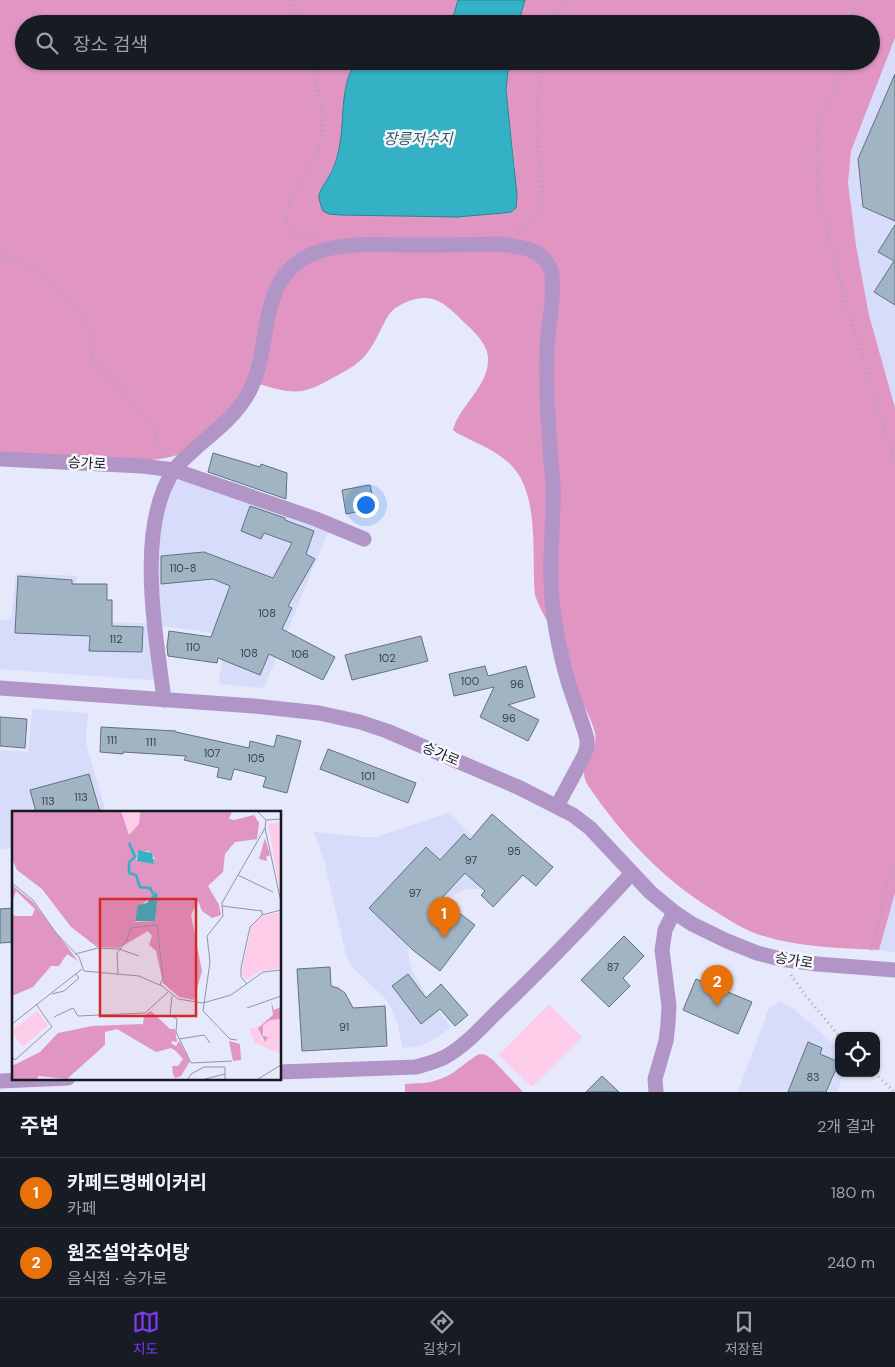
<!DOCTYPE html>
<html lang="ko">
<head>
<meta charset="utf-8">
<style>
  :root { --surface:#171b24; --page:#20242c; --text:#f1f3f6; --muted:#9ea1a6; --line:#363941; --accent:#7c3aed }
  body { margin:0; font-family:"DM Sans","Noto Sans KR",sans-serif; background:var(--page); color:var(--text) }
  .controls { position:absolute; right:15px; bottom:15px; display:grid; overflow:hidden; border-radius:10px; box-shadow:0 1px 4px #0004 }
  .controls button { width:45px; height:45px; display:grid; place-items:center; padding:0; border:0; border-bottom:1px solid var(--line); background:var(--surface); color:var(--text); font:25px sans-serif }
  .you { position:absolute; left:365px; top:504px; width:18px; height:18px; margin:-12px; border:4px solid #fff; border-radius:50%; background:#1a73e8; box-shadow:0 0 0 8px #1a73e833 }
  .badge { display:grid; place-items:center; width:32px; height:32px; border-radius:50%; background:var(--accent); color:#fff; font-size:16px; font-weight:700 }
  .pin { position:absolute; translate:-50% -41px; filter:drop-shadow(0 1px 2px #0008) }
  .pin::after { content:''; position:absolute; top:26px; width:18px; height:15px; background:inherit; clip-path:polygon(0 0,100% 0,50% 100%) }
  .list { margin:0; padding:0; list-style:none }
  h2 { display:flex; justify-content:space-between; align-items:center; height:65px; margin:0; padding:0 20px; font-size:21px }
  h2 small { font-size:16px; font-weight:400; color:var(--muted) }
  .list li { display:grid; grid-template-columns:32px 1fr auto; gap:15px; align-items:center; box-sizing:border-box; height:70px; padding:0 20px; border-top:1px solid var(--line) }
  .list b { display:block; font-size:19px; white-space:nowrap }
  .list p { margin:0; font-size:16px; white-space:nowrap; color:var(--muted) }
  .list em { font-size:16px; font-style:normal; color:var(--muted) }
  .icon { flex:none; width:28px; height:28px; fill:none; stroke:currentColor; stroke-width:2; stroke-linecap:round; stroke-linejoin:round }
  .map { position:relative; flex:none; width:895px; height:1092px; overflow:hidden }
  .search { position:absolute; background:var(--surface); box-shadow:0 1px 4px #0004; left:15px; right:15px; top:15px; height:55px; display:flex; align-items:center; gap:12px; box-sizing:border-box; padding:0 18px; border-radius:28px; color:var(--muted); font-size:19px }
  .sheet { height:205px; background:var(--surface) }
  nav { display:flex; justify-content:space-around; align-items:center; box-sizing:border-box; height:70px; border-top:1px solid var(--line); background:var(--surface); font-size:14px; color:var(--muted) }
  nav a { display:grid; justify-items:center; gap:2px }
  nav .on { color:var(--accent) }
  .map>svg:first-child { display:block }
</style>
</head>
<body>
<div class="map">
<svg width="895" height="1092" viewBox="0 0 895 1092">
  <rect width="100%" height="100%" fill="#e5e9fb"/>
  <g fill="#d6dcf9">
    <polygon points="895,38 895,408 869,315 856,245 848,183 851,151"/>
    <polygon points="182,480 329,530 265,685 261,688 221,684 219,679 225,642 221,634 162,626 158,595 158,534 166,500 176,481"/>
    <polygon points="16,573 77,576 75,619 78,622 149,623 154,679 149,680 0,669 0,620 5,621 10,618 12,613"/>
    <polygon points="32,709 88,713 86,734 87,747 106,812 14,812 14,848 0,849 0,750 28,752"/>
    <polygon points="448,813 504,864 485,886 479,889 467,889 454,894 413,940 409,946 408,953 410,964 415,976 424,992 451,1027 432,1041 419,1046 402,1048 401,1039 397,1021 391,1007 384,997 352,967 346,955 324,860 318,842 313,832 363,837 376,837"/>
    <polygon points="895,893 895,952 879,950 889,911"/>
    <polygon points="781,1001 795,1010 815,1027 839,1049 839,1073 844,1073 837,1092 738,1092 769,1008"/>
  </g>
  <polygon fill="#fdcce9" points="549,1004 582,1037 532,1087 499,1055"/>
  <g fill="#e095c3">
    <path d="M0 0H458L451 24H24V61H356C340 89 345 120 339 149 336 164 329 176 322 188L340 215H373L515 168 506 90 509 61H871V24H518L525 0H895V38L851 151 848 183 856 245 869 315 895 408V893L879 950C837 948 791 947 752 932 740 927 729 920 718 913 663 880 623 837 587 784 576 762 599 754 595 733 591 716 580 699 572 684 563 664 557 643 548 623 543 613 538 605 535 595 531 554 541 491 508 462 493 449 474 442 457 433L453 430C460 405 485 390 488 363 490 348 478 335 467 325 449 308 436 291 409 301 401 304 393 308 388 316 381 328 376 341 368 352 360 363 349 369 338 375 304 394 298 396 259 384L241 398 183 453C167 459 153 460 136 461L0 453Z"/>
    <path d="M479 1054 486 1055 493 1060 523 1092H405V1084C415 1083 427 1084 437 1080 453 1076 465 1062 479 1054Z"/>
  </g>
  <g fill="#34b1c4" stroke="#2b8392">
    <polygon points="458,0 525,0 518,24 451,24"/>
    <path d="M356 61H509L506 90 517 195 516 208 511 212 503 213 457 217 340 215 329 214 323 211C321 206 319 201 319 196 320 189 325 184 328 178 333 170 336 162 338 153 346 122 338 91 356 61Z"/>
  </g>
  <g fill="#a1b4c4" stroke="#607180">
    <polygon points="895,74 895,221 863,207 858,159"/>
    <polygon points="895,225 895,305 874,292 894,261 878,252"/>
    <polygon points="213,453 260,467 261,464 287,473 286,499 208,472"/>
    <polygon points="370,485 375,508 346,514 342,490"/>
    <polygon points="250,506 285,518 285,520 314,531 306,554 315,559 288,606 292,608 282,629 335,657 323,680 269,654 260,675 218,658 217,663 168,656 167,647 169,631 211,637 230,586 213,579 161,584 161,556 204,552 273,578 292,543 264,533 261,539 241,531"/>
    <polygon points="18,576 72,580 72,584 107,584 107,600 112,600 112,626 143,627 142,652 89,651 90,636 15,633"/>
    <polygon points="421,636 428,661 352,680 345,655"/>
    <polygon points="485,666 488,676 526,666 535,697 508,705 539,720 528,741 480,717 494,687 454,696 449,674"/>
    <polygon points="0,717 27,719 25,748 0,746"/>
    <polygon points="101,727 176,731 176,732 249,748 250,741 274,747 277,735 301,741 287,793 263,787 266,777 234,769 231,780 217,777 219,768 184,760 186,756 123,752 123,754 100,752"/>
    <polygon points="328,749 416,783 408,803 320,769"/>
    <polygon points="89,774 100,812 36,812 30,790"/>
    <polygon points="492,814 553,867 536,886 523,875 493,907 481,895 485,891 465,873 441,899 475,925 440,971 414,951 369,908 426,847 440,860 464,834 470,840"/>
    <polygon points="14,908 14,942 0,943 0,909"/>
    <polygon points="624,936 644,956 623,978 630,986 609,1007 581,980"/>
    <polygon points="330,967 331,986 338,988 345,993 353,1008 385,1006 387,1046 302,1051 297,969"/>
    <polygon points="408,974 426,998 441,984 468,1015 455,1026 440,1009 421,1024 392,986"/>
    <polygon points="696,979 752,1002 738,1034 683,1010"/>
    <polygon points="808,1042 822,1048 820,1054 839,1062 826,1092 788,1092"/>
    <polygon points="602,1076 619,1092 586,1092"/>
  </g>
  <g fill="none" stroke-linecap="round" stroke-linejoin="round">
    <g stroke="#a4a7b5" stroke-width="3" stroke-dasharray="1 4" stroke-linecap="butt">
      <polyline points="293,0 299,24"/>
      <polyline points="553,24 563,0"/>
      <polyline points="852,24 856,0"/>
      <path d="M311 61C318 88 326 117 320 144 315 169 292 188 287 213 286 218 287 226 291 231 297 236 310 234 317 235"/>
      <polyline points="847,61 842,74 819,120 816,154 818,196 850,318 895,462"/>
      <path d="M518 231C528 227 536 222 540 211 546 191 540 170 538 150 536 120 537 90 543 61"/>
      <path d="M0 254C10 261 22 262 33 268 54 288 81 307 93 334 90 340 90 345 91 352 94 369 104 370 114 381 119 386 122 392 126 396 139 410 159 422 155 443L163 453"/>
      <path d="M871 950C881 922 882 891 895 864"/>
      <polyline points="791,975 805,995 839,1036"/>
      <polyline points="875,1073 894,1092"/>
    </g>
    <g stroke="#b095c6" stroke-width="15">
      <polyline points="0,459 142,466 174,470 316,519 364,539"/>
      <polyline points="0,688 254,706 319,713 360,722 387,731 520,788 573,815 590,828 650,892 674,912 692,924 727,941 757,953 780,959 817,964 895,970"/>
      <path d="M164 700C156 634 135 528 174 470 180 461 190 454 198 446 217 430 240 412 251 388 272 344 257 284 306 257 335 241 378 245 410 245 439 245 468 245 497 244 516 246 541 247 550 268 557 286 548 326 547 347 546 379 547 412 550 445 550 458 552 470 553 483 554 516 550 548 551 581 552 617 559 651 569 685 575 703 582 721 587 739V747L584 756 557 806"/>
      <path d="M280 1072 416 1067C426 1064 435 1062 445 1057 467 1045 484 1024 502 1007 547 964 590 919 632 873"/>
      <polyline points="0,1081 68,1078"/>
      <polyline points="656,1092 655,1079 666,1041 668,1024 669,1006 662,950 665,930 674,912"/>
    </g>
  </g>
  <g text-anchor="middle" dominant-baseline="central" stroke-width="5" stroke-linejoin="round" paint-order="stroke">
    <g font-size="11" fill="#393f48">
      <text x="183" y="568">110-8</text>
      <text x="267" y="613">108</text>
      <text x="116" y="639">112</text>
      <text x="193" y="647">110</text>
      <text x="249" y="653">108</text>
      <text x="300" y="654">106</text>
      <text x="387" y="658">102</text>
      <text x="470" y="681">100</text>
      <text x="517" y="684">96</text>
      <text x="509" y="718">96</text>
      <text x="112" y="740">111</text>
      <text x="151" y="742">111</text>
      <text x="212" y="753">107</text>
      <text x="256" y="758">105</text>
      <text x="368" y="776">101</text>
      <text x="81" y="797">113</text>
      <text x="48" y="801">113</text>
      <text x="514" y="851">95</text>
      <text x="471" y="860">97</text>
      <text x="415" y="893">97</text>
      <text x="613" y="967">87</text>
      <text x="344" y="1027">91</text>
      <text x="813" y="1077">83</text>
    </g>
    <g font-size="14" fill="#16181f" stroke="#f6f7fc">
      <text transform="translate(87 463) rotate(3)">승가로</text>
      <text transform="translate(441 754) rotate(23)">승가로</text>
      <text transform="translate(794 960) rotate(9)">승가로</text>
    </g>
    <g font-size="15" font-style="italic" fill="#295b64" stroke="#f6f7fc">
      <text x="418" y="139">장릉저수지</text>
    </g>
  </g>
  <g transform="translate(12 811)">
    <rect width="269" height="269" fill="#e5e9fb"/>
    <path d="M109 0H128L127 13 119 24 115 22ZM269 11V88L256 13ZM269 101V157L249 160 233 169 230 160 239 115 249 106ZM25 200 36 214 10 236 0 220ZM269 208V243L243 232 237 218 247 215 249 228 254 231 250 214 258 209Z" fill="#fdcce9"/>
    <path d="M0 0H109L117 24 127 13 128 0H220L217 8 222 9 242 4 247 12 245 28 223 31 213 43 211 61 196 75 207 94 209 104 200 107 190 100 186 90 179 104 190 160 182 189 167 186 151 172 144 140 137 134 140 125 136 120 107 137 85 136 59 116 30 78 5 59 0 48ZM126 40H137L143 48 124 49ZM146 82 143 110 123 111 126 96ZM253 27 258 44 254 46 255 50 247 48ZM0 74 21 91 66 150 55 143 47 155H39L21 176 0 185V102L3 105H20L23 98 4 80 0 91ZM259 190 262 199 269 196V208L258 209 251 214V225L256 226 253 231 246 217 261 204ZM139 200 158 218H163L165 231 159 230 160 233 164 235 167 230 178 250 169 265 163 267 161 263 160 255H166L171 248 164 240 159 237 144 241 105 218 93 221V234L55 268 27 265 25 268H0V255L28 241 46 222 80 215 131 213 132 204ZM217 230 228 233 229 249 221 250Z" fill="#e095c3" fill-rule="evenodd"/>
    <path d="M126 39 140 42 142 53 125 50ZM143 81 146 83 143 110H123L126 94 135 92Z" fill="#34b1c4"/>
    <path fill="none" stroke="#34b1c4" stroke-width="2.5" d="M117 32 123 46 117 51V62L124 64 128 76 138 77 141 83"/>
    <path fill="none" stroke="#9295a3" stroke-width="1" d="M245 0 254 9 269 8M253 17 269 91M226 64 261 81M0 72 21 89 44 122 67 146 72 160 127 165 150 175 166 188 191 192 219 184 251 161 269 159M210 95 250 100V104M63 143 86 137 107 138 127 145M106 163 105 142 115 129 119 117 145 114 151 167 148 174M235 173 229 166V157L238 116 250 104 269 99M40 183 52 180 67 167 64 163M160 185 158 204 165 208 164 221 179 252 220 250M235 197 269 185M42 206 61 197 66 205 133 202 156 181M0 213 70 158M167 228 192 224 198 232M225 229 218 228 191 200 198 151 195 125 211 105 210 92 253 17 254 9M0 245 3 249 40 216 24 193M176 268 179 263 192 256H213V268M193 268 213 263M246 268 269 254"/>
    <path fill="#d62828" fill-opacity="0.15" stroke="#d62828" stroke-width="2.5" d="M88 88H184V205H88Z"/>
    <rect width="269" height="269" fill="none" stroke="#16181f" stroke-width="2.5"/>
  </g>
</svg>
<div class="controls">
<button><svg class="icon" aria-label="locate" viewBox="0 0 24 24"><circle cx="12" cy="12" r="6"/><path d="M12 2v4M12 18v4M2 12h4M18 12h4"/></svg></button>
</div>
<div class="you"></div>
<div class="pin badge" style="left:444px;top:938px;background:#e8710a">1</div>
<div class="pin badge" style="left:717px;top:1006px;background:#e8710a">2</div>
<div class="search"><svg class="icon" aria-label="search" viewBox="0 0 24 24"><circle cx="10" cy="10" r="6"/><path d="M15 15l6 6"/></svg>장소 검색</div>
</div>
<section class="sheet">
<h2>주변<small>2개 결과</small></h2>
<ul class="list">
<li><span class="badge" style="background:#e8710a">1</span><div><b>카페드명베이커리</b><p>카페</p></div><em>180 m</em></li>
<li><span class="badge" style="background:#e8710a">2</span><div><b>원조설악추어탕</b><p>음식점 · 승가로</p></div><em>240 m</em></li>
</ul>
</section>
<nav>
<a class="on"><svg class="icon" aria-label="map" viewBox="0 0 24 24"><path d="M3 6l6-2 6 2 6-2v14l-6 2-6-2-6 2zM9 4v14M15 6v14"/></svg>지도</a>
<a><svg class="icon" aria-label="directions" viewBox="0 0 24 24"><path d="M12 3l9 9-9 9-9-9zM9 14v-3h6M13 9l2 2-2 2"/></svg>길찾기</a>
<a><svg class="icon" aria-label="saved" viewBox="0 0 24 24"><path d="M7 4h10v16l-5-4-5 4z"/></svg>저장됨</a>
</nav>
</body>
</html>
